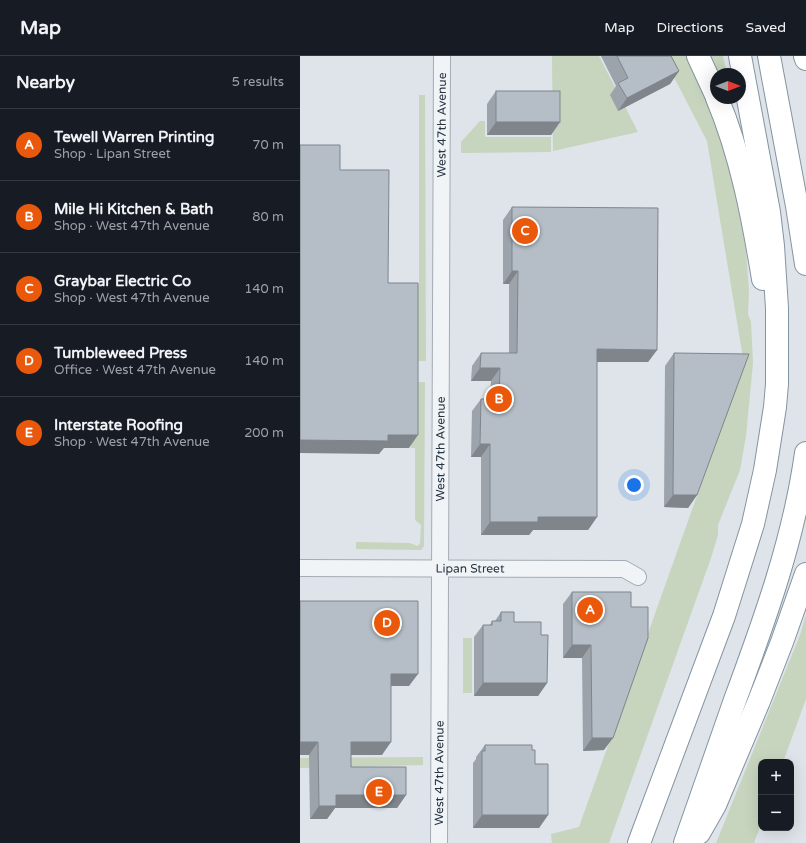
<!DOCTYPE html>
<html lang="en">
<head>
<meta charset="utf-8">
<style>
  :root { --surface:#171b24; --page:#242831; --text:#f1f3f6; --muted:#9ea1a6; --line:#363941; --accent:#ea580c }
  body { margin:0; font-family:"Varela Round",sans-serif; background:var(--page); color:var(--text) }
  .controls { position:absolute; right:12px; bottom:12px; display:grid; overflow:hidden; border-radius:8px; box-shadow:0 4px 16px #0002 }
  .controls button { width:36px; height:36px; display:grid; place-items:center; padding:0; border:0; border-bottom:1px solid var(--line); background:var(--surface); color:var(--text); font:20px sans-serif }
  .compass { position:absolute; left:410px; top:12px; width:36px; height:36px; border-radius:50%; background:var(--surface); box-shadow:0 4px 16px #0002; rotate:90deg }
  .you { position:absolute; left:334px; top:429px; width:14px; height:14px; margin:-10px; border:3px solid #fff; border-radius:50%; background:#1a73e8; box-shadow:0 0 0 6px #1a73e833 }
  .badge { display:grid; place-items:center; width:26px; height:26px; border-radius:50%; background:var(--accent); color:#fff; font-size:13px; font-weight:700 }
  .pin { position:absolute; translate:-50% -50%; border:2px solid #fff; box-shadow:0 1px 4px #0006 }
  .list { margin:0; padding:0; list-style:none }
  h2 { display:flex; justify-content:space-between; align-items:center; height:52px; margin:0; padding:0 16px; font-size:17px }
  h2 small { font-size:13px; font-weight:400; color:var(--muted) }
  .list li { display:grid; grid-template-columns:26px 1fr auto; gap:12px; align-items:center; box-sizing:border-box; height:72px; padding:0 16px; border-top:1px solid var(--line) }
  .list b { display:block; font-size:15px; white-space:nowrap }
  .list p { margin:0; font-size:13px; white-space:nowrap; color:var(--muted) }
  .list em { font-size:13px; font-style:normal; color:var(--muted) }
  .map { position:relative; flex:none; width:506px; height:787px; overflow:hidden }
  header { display:flex; align-items:center; gap:24px; box-sizing:border-box; height:56px; padding:0 20px; background:var(--surface); border-bottom:1px solid var(--line) }
  header strong { font-size:19px }
  nav { display:flex; gap:22px; margin-inline-start:auto; font-size:14px }
  main { display:flex }
  aside { flex:1; background:var(--surface) }
  .map>svg:first-child { display:block }
</style>
</head>
<body>
<header>
<strong>Map</strong>
<nav><a>Map</a><a>Directions</a><a>Saved</a></nav>
</header>
<main>
<aside>
<h2>Nearby<small>5 results</small></h2>
<ul class="list">
<li><span class="badge">A</span><div><b>Tewell Warren Printing</b><p>Shop · Lipan Street</p></div><em>70 m</em></li>
<li><span class="badge">B</span><div><b>Mile Hi Kitchen &amp; Bath</b><p>Shop · West 47th Avenue</p></div><em>80 m</em></li>
<li><span class="badge">C</span><div><b>Graybar Electric Co</b><p>Shop · West 47th Avenue</p></div><em>140 m</em></li>
<li><span class="badge">D</span><div><b>Tumbleweed Press</b><p>Office · West 47th Avenue</p></div><em>140 m</em></li>
<li><span class="badge">E</span><div><b>Interstate Roofing</b><p>Shop · West 47th Avenue</p></div><em>200 m</em></li>
</ul>
</aside>
<div class="map">
<svg width="506" height="787" viewBox="0 0 506 787">
  <rect width="100%" height="100%" fill="#dee4e9"/>
  <g fill="#c7d4be">
    <polygon points="252,0 299,0 338,76 253,95"/>
    <polygon points="363,0 386,0 425,86 445,181 449,236 448,258 451,266 453,307 446,380 440,414 418,469 418,479 411,502 309,787 252,787 251,778 279,771 444,308 407,85"/>
    <polygon points="409,0 423,0 427,18 417,18"/>
    <polygon points="119,39 125,39 126,305 110,305 113,229 119,229"/>
    <polygon points="180,65 185,65 185,81 251,81 251,96 161,97 161,86"/>
    <polygon points="111,326 125,326 124,490 121,494 56,493 56,486 110,487 117,490 120,488 121,469 115,464 115,392 111,392"/>
    <polygon points="506,559 506,643 483,706 461,706 461,768 454,787 416,787 500,579"/>
    <rect x="163" y="582" width="9" height="55"/>
    <polygon points="123,701 123,709 0,712 0,702"/>
  </g>
  <g fill="none" stroke-linecap="round" stroke-linejoin="round">
    <g stroke="#a3acb4" stroke-width="18">
      <g id="minor">
        <path id="s1" d="M0 512 324 513 338 521"/>
        <path id="s2" d="M139 787 142 0"/>
      </g>
    </g>
    <g stroke="#8494a1" stroke-width="24">
      <g id="highway">
        <polyline points="398,0 416,39"/>
        <polyline points="469,0 497,150 506,208"/>
        <polyline points="505,0 506,3"/>
        <path d="M417 42C441 99 453 162 463 223"/>
        <polyline points="399,777 415,749 459,645 482,586 506,518"/>
        <polyline points="339,787 424,560 453,468 465,414 475,351 477,328 477,252 473,190 469,156 440,0"/>
        <path d="M385 787C402 739 418 692 435 644 465 563 494 483 506 397"/>
      </g>
    </g>
    <use href="#minor" stroke="#f1f4f7" stroke-width="16"/>
    <use href="#highway" stroke="#fff" stroke-width="22"/>
  </g>
  <g fill="#9ca3ab">
    <polygon points="301,0 371,0 379,15 370,28 318,55 310,39 316,30"/>
    <polygon points="196,35 260,66 251,79 187,79 187,48"/>
    <polygon points="212,151 357,294 348,306 297,306 297,461 288,474 233,474 229,479 181,479 181,401 171,401 172,355 181,343 190,343 191,325 171,325 172,310 181,297 209,297 209,228 203,228 203,164"/>
    <polygon points="374,297 397,439 388,452 364,451 365,310"/>
    <polygon points="272,536 331,536 304,694 283,695 282,602 263,602 263,548"/>
    <polygon points="0,545 109,630 91,630 82,699 51,699 51,711 106,739 97,752 35,752 27,763 10,763 9,699 0,699"/>
    <polygon points="201,556 214,566 241,579 247,627 238,640 174,640 174,581 183,569 190,569 192,565 195,565"/>
    <polygon points="185,689 232,694 235,708 248,759 239,772 173,772 173,707 176,703 176,701"/>
  </g>
  <g fill="#7f858b">
    <polygon points="379,15 370,28 318,55 327,42"/>
    <polygon points="196,66 260,66 251,79 187,79"/>
    <polygon points="212,215 218,215 209,228 203,228"/>
    <polygon points="297,293 357,294 348,306 288,306"/>
    <polygon points="180,312 200,312 191,325 171,325"/>
    <polygon points="88,379 118,379 109,392 84,392 79,398 0,397 0,384"/>
    <polygon points="180,388 190,388 181,401 171,401"/>
    <polygon points="373,439 397,439 388,452 364,451"/>
    <polygon points="238,461 297,461 288,474 233,474 229,479 181,479 190,466"/>
    <polygon points="272,589 291,589 282,602 263,602"/>
    <polygon points="91,618 118,618 109,630 82,630"/>
    <polygon points="183,627 247,627 238,640 174,640"/>
    <polygon points="292,682 313,682 304,694 283,695"/>
    <polygon points="0,686 18,686 9,699 0,699"/>
    <polygon points="51,686 91,686 82,699 42,699"/>
    <polygon points="36,739 106,739 97,752 35,752 27,763 10,763 19,750"/>
    <polygon points="182,759 248,759 239,772 173,772"/>
  </g>
  <g fill="#b5bec7" stroke="#7f858b">
    <polygon points="317,0 371,0 379,15 327,42 318,27 328,22"/>
    <rect x="196" y="35" width="64" height="31"/>
    <polygon points="0,89 40,89 40,114 89,114 88,227 118,227 118,379 88,379 88,385 0,384"/>
    <polygon points="212,151 358,152 357,294 297,293 297,461 238,461 238,466 190,466 190,388 180,388 181,343 199,343 200,312 180,312 181,297 217,297 218,215 212,215"/>
    <polygon points="374,297 449,298 397,439 373,439"/>
    <polygon points="272,536 331,536 331,551 348,551 348,582 313,682 292,682 291,589 272,589"/>
    <polygon points="0,545 118,545 118,618 91,618 91,686 51,686 51,711 106,711 106,739 36,739 36,750 19,750 18,686 0,686"/>
    <polygon points="201,556 214,556 214,566 241,566 241,579 248,579 247,627 183,627 183,569 192,569 192,565 201,565"/>
    <polygon points="185,689 232,689 232,694 235,694 235,708 248,708 248,759 182,759 182,695 185,695"/>
  </g>
  <g text-anchor="middle" dominant-baseline="central" stroke-width="4" stroke-linejoin="round" paint-order="stroke">
    <g font-size="12" fill="#263442" stroke="#eef3f7">
      <text stroke="none"><textPath href="#s2" startOffset="718">West 47th Avenue</textPath></text>
      <text stroke="none"><textPath href="#s2" startOffset="394">West 47th Avenue</textPath></text>
      <text stroke="none"><textPath href="#s1" startOffset="170">Lipan Street</textPath></text>
      <text stroke="none"><textPath href="#s2" startOffset="70">West 47th Avenue</textPath></text>
    </g>
  </g>
</svg>
<div class="controls">
<button>+</button>
<button>−</button>
</div>
<svg class="compass" viewBox="-18 -18 36 36"><path d="M0-13l5 13h-10z" fill="#e53935"/><path d="M0 13l5-13h-10z" fill="#9ea1a6"/></svg>
<div class="you"></div>
<div class="pin badge" style="left:290px;top:554px">A</div>
<div class="pin badge" style="left:199px;top:343px">B</div>
<div class="pin badge" style="left:225px;top:175px">C</div>
<div class="pin badge" style="left:87px;top:567px">D</div>
<div class="pin badge" style="left:79px;top:736px">E</div>
</div>
</main>
</body>
</html>
